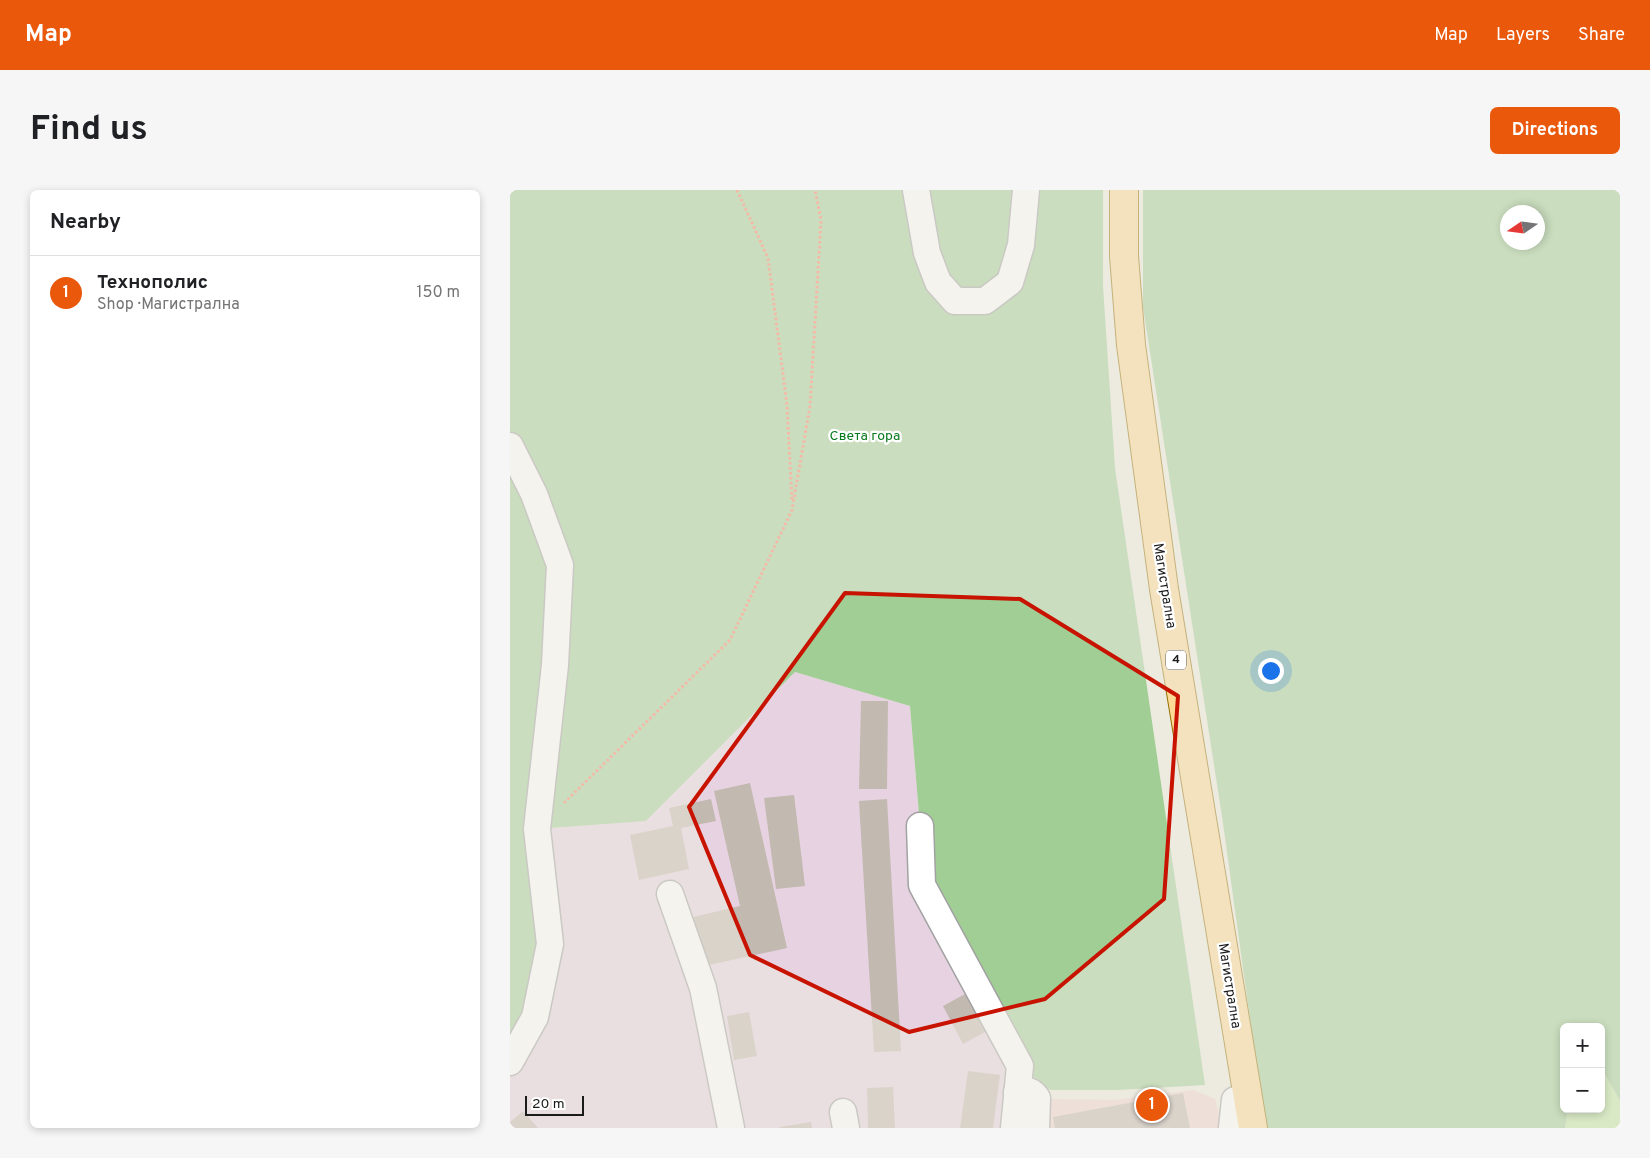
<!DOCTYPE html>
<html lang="en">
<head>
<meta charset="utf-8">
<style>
  :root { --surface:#fff; --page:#f6f6f6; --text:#202124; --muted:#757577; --line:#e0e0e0; --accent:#ea580c }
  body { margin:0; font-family:Overpass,sans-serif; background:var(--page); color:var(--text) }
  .controls { position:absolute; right:15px; bottom:15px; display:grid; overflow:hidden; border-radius:8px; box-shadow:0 2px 8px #0003 }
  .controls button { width:45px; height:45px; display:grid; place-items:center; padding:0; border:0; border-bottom:1px solid var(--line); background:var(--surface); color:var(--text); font:25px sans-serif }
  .compass { position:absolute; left:990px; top:15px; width:45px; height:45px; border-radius:50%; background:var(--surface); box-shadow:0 2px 8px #0003; rotate:257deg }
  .scale { position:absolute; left:15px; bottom:12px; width:59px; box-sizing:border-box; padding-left:5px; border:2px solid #1b1b1b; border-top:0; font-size:14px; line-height:18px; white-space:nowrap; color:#1b1b1b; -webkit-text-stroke:4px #fff; paint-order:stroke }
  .you { position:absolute; left:760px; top:480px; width:18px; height:18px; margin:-12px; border:4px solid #fff; border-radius:50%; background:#1a73e8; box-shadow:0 0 0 8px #1a73e833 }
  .badge { display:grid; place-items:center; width:32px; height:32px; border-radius:50%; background:var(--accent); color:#fff; font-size:16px; font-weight:700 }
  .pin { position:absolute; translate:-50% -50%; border:2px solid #fff; box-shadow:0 1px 5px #0006 }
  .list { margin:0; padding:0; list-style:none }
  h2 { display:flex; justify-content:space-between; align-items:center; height:65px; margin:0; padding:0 20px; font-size:21px }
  h2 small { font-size:16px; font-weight:400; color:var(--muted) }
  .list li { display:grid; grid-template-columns:32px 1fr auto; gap:15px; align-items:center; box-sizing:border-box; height:75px; padding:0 20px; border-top:1px solid var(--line) }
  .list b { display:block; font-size:19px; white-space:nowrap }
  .list p { margin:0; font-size:16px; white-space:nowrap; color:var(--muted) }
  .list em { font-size:16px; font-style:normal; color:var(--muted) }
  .map { position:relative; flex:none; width:1110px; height:938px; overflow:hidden; border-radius:8px }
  header { display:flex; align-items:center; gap:30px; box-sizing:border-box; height:70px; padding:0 25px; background:var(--accent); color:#fff }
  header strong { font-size:24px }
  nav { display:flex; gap:28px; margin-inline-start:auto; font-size:18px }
  .intro { display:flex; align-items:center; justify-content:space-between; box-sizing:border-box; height:120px; padding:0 30px }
  h1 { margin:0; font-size:35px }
  .button { padding:12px 22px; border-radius:8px; background:var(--accent); color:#fff; font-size:18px; font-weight:700 }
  main { display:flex; gap:30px; padding:0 30px }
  aside { flex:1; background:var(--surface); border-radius:8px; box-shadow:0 2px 8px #0003 }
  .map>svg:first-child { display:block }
</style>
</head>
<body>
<header>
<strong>Map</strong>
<nav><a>Map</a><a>Layers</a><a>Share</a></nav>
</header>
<div class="intro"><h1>Find us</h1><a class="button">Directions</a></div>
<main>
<aside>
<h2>Nearby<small></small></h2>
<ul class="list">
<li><span class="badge">1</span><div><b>Технополис</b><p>Shop · Магистрална</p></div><em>150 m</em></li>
</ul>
</aside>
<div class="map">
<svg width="1110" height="938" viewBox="0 0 1110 938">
  <rect width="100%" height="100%" fill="#edeae0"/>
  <polygon fill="#efd3cf" points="683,900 705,909 713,938 526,938 532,909 605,910"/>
  <polygon fill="#e7d2e1" points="285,482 400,516 410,636 510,876 492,938 0,938 0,872 27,639 136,631"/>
  <polygon fill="#c0e9a4" points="1091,877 1110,911 1110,938 1055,938 1058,919 1091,919"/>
  <g fill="#a0ce94" fill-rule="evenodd">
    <polygon points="0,0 593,0 593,96 605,278 695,895 607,900 540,900 510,876 412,695 410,636 400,516 285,482 136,631 27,639 40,754 0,872"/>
    <path d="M633 0H1110V911L1091 877V837H1054V919H1058L1055 938H755L713 633 633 117ZM998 22H1028V52H998Z"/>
  </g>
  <g fill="#c2b9b0">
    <polygon points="351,511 378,511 377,599 349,599"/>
    <polygon points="240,593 277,758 194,776 183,727 230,716 204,601"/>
    <polygon points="284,605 295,696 266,699 254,608"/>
    <polygon points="201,609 206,631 171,638 179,679 129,690 120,645 163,636 159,618"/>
    <polygon points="377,609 391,861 364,862 349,611"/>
    <polygon points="457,803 477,841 453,854 433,816"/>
    <polygon points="239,822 247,866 224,870 217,826"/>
    <polygon points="458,881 490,885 483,938 450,938"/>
    <polygon points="383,897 385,938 358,938 357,898"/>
    <polygon points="673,903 680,938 545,938 543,927"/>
    <polygon points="13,921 28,938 0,938 0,932"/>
    <polygon points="301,932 302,938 270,938 270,937"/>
  </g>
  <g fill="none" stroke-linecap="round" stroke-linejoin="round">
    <g stroke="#a2a2a2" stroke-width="29">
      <g id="minor">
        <polyline points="406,0 417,63 428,92 445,111 475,111 500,92 511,55 516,0"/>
        <polyline points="0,256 24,304 50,375 45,475 27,639 40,754 25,827 0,872"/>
        <polyline points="410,636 412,695 510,876 504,938"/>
        <polyline points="160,704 193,798 221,938"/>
        <path d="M507 902C516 899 522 901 527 908L526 938"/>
        <polyline points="333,922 336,938"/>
        <polyline points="722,938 725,910"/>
      </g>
    </g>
    <g stroke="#937000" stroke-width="30">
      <polyline id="major" points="614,0 614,66 621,155 654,399 743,938"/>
    </g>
    <g stroke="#fc8163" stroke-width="3" stroke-dasharray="2.5 2.5" stroke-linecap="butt">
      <polyline points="227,0 258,68 277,215 282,311"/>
      <polyline points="54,613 220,450 282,320 300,216 311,30 305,0"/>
    </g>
    <use href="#minor" stroke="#fff" stroke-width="26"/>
    <use href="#major" stroke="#fdda96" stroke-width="28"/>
  </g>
  <path d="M0 0H1110V938H0ZM335 403 510 409 668 506 654 709 535 809 399 842 240 765 179 617Z" fill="#edeae0" fill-opacity=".55" fill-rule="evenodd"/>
  <path fill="none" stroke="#c71300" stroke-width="4" stroke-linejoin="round" d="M335 403 510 409 668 506 654 709 535 809 399 842 240 765 179 617Z"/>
  <g text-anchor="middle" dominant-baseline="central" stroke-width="4.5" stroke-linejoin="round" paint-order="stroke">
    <rect fill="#fff" stroke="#5f5f5f" stroke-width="1" x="656" y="460.5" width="20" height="19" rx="4"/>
    <g font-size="12" font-weight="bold" fill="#1b1b1b">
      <text x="666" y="470">4</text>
    </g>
    <g font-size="14" fill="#09791d" stroke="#fff">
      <text x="355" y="246">Света гора</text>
    </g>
    <g font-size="14" fill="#1b1b1b" stroke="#fff">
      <text transform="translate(654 396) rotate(81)">Магистрална</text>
      <text transform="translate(719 796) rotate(81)">Магистрална</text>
    </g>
  </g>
</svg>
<div class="controls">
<button>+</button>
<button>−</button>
</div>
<svg class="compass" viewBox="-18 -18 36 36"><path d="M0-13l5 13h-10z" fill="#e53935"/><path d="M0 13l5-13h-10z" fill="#757577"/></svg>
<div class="scale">20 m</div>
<div class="you"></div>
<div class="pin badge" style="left:642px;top:915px">1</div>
</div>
</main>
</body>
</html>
